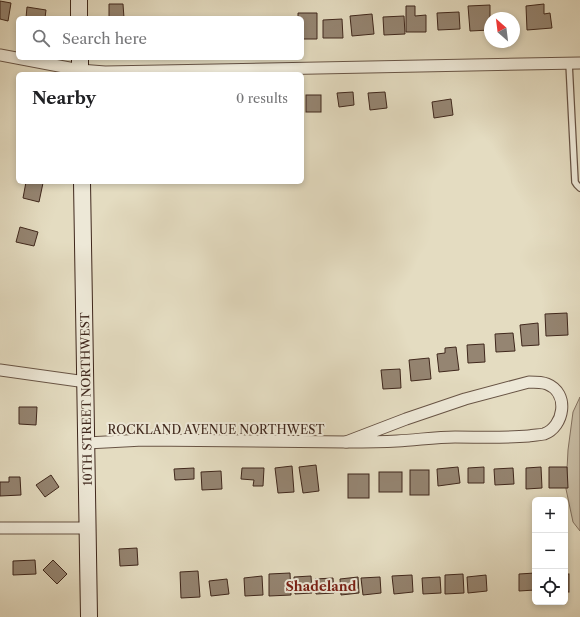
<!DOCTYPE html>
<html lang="en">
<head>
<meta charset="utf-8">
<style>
  :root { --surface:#fff; --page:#f2f2f2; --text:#202124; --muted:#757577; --line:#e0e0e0 }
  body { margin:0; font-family:"Libre Caslon Text",serif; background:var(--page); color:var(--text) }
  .controls { position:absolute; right:12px; bottom:12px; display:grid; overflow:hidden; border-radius:6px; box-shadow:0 2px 6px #0003 }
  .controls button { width:36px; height:36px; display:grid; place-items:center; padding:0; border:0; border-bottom:1px solid var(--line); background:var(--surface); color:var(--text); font:20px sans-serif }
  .compass { position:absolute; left:484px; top:12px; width:36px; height:36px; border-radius:50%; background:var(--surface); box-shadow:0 2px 6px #0003; rotate:332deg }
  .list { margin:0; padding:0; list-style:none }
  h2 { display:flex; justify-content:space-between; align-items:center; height:52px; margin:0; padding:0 16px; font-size:17px }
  h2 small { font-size:13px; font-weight:400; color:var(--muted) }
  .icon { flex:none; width:22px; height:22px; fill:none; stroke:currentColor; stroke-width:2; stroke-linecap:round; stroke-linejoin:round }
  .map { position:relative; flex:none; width:580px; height:617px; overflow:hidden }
  .search { position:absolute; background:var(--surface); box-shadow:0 2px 6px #0003; left:16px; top:16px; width:288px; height:44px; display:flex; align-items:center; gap:10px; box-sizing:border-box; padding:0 14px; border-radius:6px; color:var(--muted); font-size:15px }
  .panel { position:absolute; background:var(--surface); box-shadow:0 2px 6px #0003; left:16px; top:72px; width:288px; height:112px; border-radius:6px }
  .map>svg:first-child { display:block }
</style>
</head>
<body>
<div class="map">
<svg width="580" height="617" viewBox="0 0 580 617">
  <rect width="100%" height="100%" fill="#e4dcc1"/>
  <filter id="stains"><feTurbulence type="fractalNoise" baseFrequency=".005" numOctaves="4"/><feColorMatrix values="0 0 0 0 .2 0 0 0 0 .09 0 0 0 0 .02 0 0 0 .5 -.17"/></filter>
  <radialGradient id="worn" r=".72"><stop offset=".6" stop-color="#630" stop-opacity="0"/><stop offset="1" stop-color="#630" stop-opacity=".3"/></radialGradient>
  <polygon fill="#c8bda5" stroke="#847260" points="580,397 580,531 573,522 566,489 568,450 573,412"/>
  <g fill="#958572" stroke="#3f271c">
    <polygon points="0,1 11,3 8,21 0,19"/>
    <polygon points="109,4 123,4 124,18 109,18"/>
    <polygon points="544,4 544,14 550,13 552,28 527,30 526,6"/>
    <polygon points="490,5 490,30 470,31 468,6"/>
    <polygon points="406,6 415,6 415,16 426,15 426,32 406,32"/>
    <polygon points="27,7 46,10 45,18 26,18"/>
    <polygon points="459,12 460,29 438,30 437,13"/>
    <polygon points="298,13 317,13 317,39 302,39 302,18 298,18"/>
    <polygon points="372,14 374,34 352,36 350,16"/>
    <polygon points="404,16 405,34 384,35 383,17"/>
    <polygon points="342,19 343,38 323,38 323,20"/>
    <polygon points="353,92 354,105 339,107 337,93"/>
    <polygon points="385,92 387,108 370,110 368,93"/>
    <rect x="306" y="95" width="15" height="17"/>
    <polygon points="451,99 453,115 434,118 432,102"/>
    <polygon points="26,182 43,183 39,202 23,198"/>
    <polygon points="20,227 38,232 34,246 16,242"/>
    <polygon points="567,313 568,335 546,336 545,314"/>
    <polygon points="538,323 539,345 522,346 520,325"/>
    <polygon points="513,333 515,351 496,352 495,334"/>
    <polygon points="484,344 485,362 468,363 467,345"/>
    <polygon points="456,347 459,370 439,372 437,354 445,353 445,348"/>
    <polygon points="429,358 431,379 411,381 409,360"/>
    <polygon points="400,369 401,388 383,389 381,370"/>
    <polygon points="19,407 37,407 36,425 19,424"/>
    <polygon points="316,465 319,491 303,493 299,467"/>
    <polygon points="292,466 294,492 278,493 275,468"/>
    <polygon points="458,467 460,483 438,486 437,469"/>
    <polygon points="484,467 484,483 468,483 468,468"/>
    <polygon points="541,467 542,488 526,489 526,468"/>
    <polygon points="549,467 567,467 568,488 549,488"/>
    <polygon points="194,468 194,479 175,480 174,469"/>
    <polygon points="242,468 264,468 263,486 253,486 254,480 241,479"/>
    <polygon points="513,468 514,484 495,485 494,469"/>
    <rect x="410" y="470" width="19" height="25"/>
    <polygon points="221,471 222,489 202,490 201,472"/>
    <rect x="379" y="472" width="23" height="20"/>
    <rect x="348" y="474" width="21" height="24"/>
    <polygon points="51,475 59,487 45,497 36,485"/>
    <polygon points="9,477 20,477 21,495 0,496 0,482 9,482"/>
    <polygon points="137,548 138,565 120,566 119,549"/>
    <polygon points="35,560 36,574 13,575 13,561"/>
    <polygon points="53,560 67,574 57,584 43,570"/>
    <polygon points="198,571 200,597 181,598 180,572"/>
    <polygon points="290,573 291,595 269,596 269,574"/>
    <polygon points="535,573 535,590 519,591 519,574"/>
    <polygon points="463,574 464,593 445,594 445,575"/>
    <rect x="565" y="574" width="4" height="18"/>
    <polygon points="412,575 413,592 394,594 392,576"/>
    <polygon points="486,575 487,591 468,593 467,577"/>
    <polygon points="262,576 263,595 245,596 244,578"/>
    <polygon points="311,576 312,593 295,594 294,577"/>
    <polygon points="358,577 359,593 341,595 340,579"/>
    <polygon points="380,577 381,593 363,595 361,578"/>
    <polygon points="440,577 441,593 423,594 422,578"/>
    <polygon points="333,578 334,593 316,594 315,579"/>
    <polygon points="227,579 229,594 211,596 209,581"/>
  </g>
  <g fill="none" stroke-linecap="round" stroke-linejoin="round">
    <g stroke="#685445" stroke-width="8">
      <polyline id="lane" points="569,63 575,182 577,185 580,188"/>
    </g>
    <g stroke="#685445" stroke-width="13">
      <g id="street">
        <polyline points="0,55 80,70 105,72 580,63"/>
        <polyline points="0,370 86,382"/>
        <path d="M529 382C535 382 542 382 547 384 570 393 564 427 544 434 539 435 533 435 529 436 504 438 480 437 455 437 436 437 417 440 397 441 380 442 363 442 346 442L406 419 465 399Z"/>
        <polyline points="87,443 143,440 346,442"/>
        <polyline points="0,528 88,528"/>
      </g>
    </g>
    <g stroke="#3f271c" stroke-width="18">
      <g id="secondary">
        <polyline points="79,0 79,18"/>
        <polyline points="80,58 80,74"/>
        <polyline points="82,182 89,617"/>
      </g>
    </g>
    <use href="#lane" stroke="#ede8d7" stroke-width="5.5"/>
    <use href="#street" stroke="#ede8d7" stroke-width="11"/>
    <use href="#secondary" stroke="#ede8d7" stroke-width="16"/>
  </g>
  <g text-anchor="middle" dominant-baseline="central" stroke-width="4" stroke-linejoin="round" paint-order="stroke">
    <g font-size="12" fill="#3f271c" stroke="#ede8d7">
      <text transform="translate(86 399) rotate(-91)">10TH STREET NORTHWEST</text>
      <text x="216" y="429">ROCKLAND AVENUE NORTHWEST</text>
    </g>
    <g font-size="13" font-weight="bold" fill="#7a1f14" stroke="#ede8d7">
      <text x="321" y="586">Shadeland</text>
    </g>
  </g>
  <rect width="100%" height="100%" filter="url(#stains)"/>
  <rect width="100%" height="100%" fill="url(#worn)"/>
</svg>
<div class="controls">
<button>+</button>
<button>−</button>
<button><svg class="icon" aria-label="locate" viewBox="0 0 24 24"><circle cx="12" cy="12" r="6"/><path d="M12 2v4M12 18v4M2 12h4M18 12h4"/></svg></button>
</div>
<svg class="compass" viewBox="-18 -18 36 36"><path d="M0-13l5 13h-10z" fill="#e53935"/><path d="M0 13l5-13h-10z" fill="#757577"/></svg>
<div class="search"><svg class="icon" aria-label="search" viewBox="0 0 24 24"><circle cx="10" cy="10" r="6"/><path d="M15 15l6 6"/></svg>Search here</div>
<section class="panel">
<h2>Nearby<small>0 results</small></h2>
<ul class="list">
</ul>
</section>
</div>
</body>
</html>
